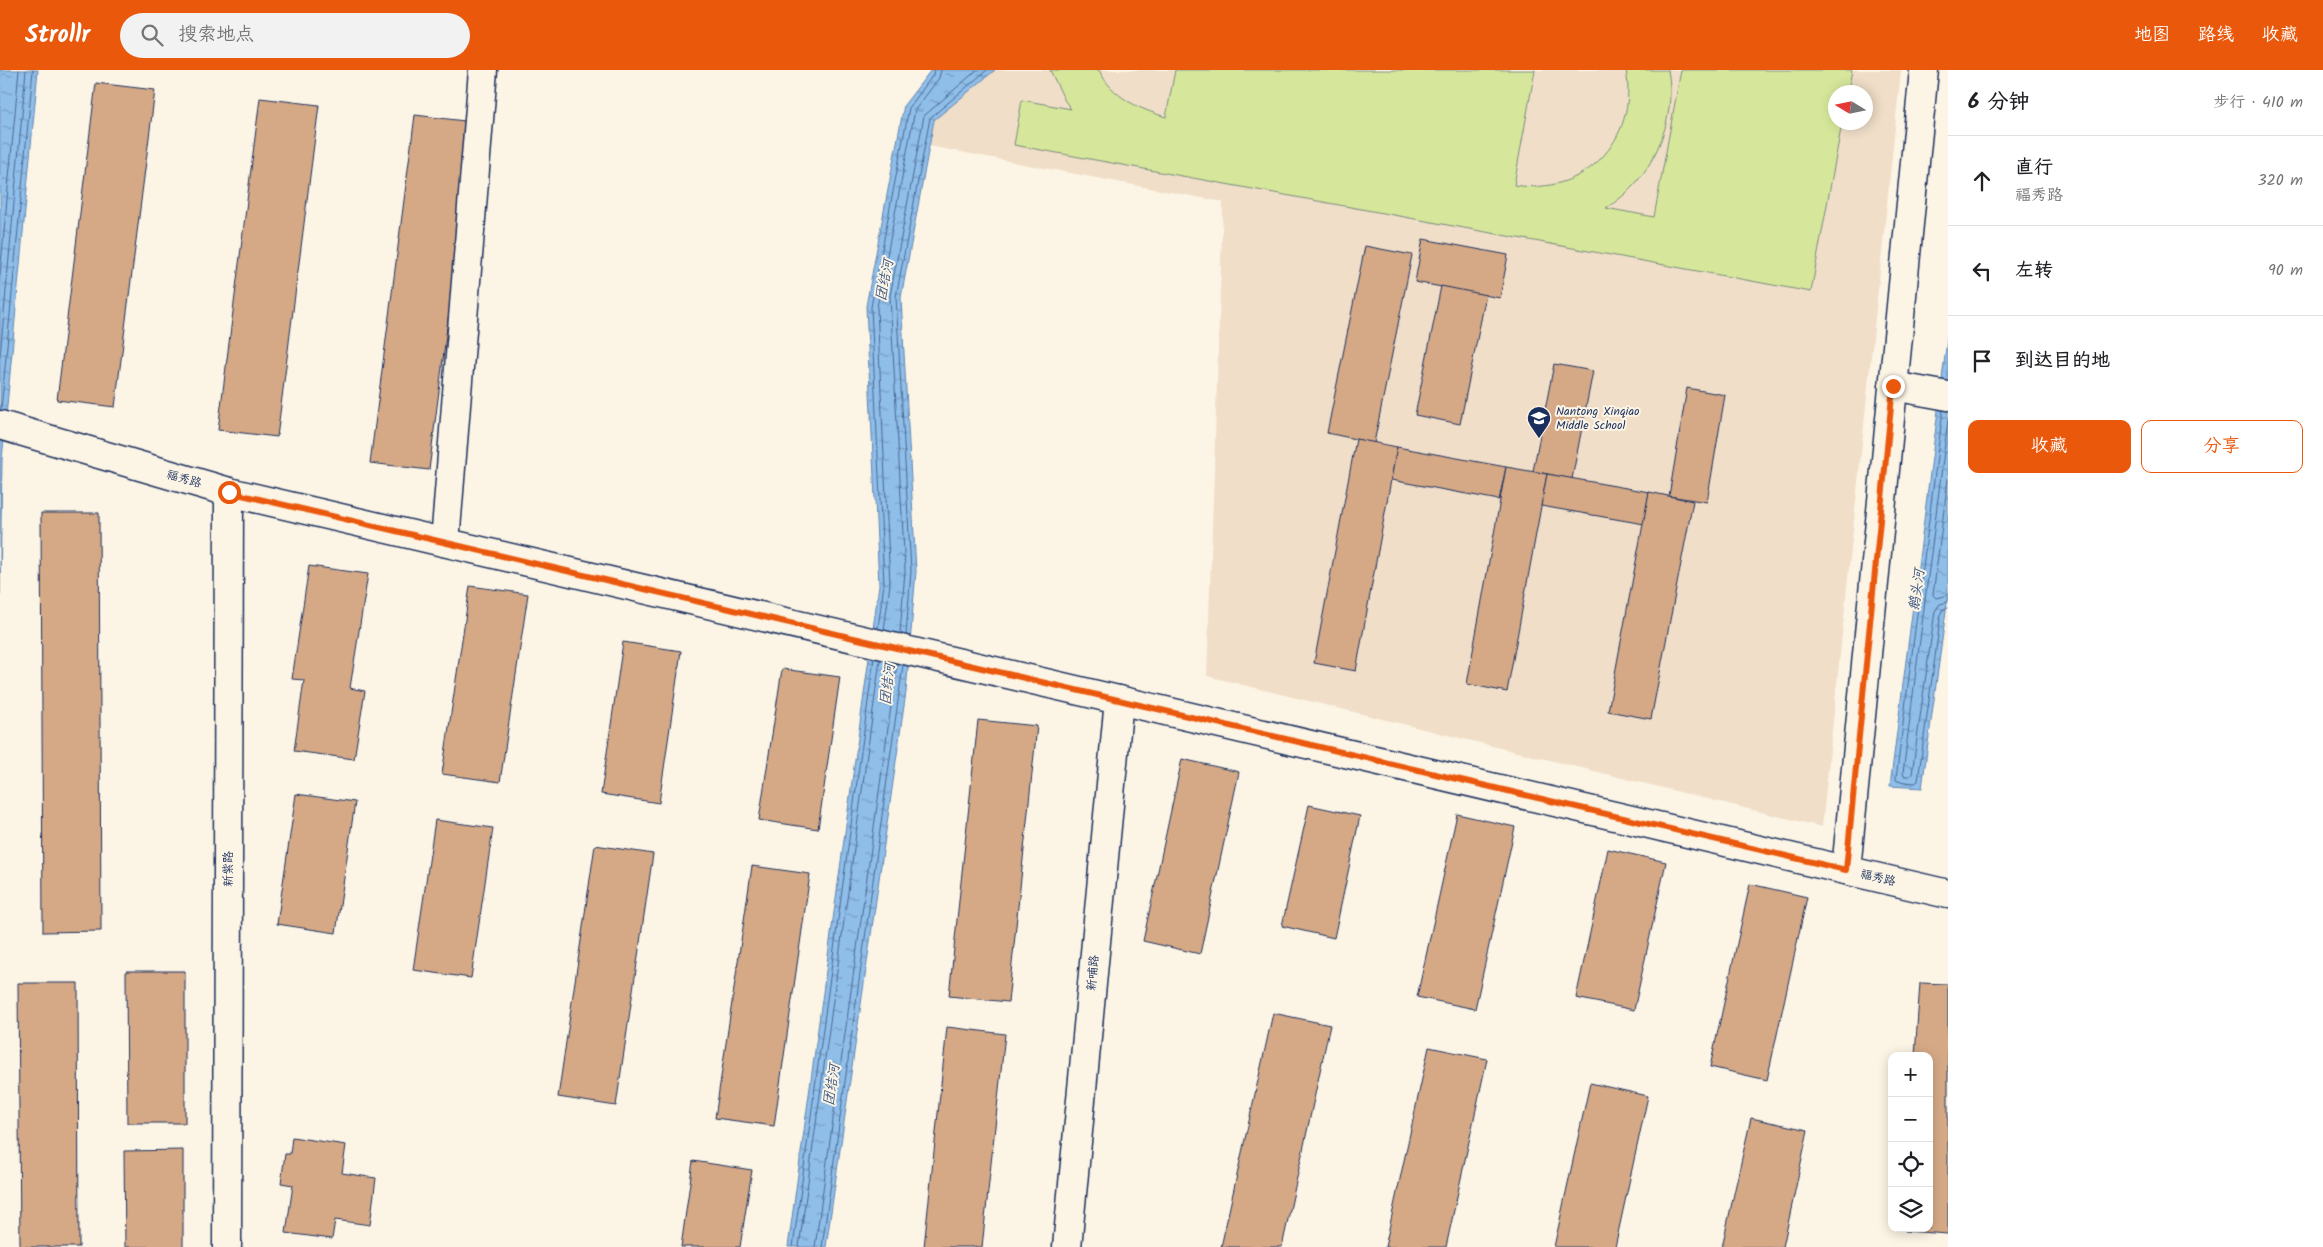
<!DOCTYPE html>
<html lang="zh">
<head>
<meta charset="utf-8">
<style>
  :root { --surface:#fff; --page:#f2f2f2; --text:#202124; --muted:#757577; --line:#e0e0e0; --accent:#ea580c }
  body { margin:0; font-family:Kalam,"LXGW WenKai TC",sans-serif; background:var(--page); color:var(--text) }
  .controls { position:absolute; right:15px; bottom:15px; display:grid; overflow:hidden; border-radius:10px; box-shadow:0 2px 12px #0003 }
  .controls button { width:45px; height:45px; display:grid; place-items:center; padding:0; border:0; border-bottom:1px solid var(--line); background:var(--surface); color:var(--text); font:25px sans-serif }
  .compass { position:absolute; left:1828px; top:15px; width:45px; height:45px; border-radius:50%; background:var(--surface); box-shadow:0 2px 12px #0003; rotate:280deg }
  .stop { position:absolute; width:15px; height:15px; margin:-11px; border:4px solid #ea580c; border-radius:50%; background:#fff }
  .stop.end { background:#ea580c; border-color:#fff; box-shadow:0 1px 5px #0008 }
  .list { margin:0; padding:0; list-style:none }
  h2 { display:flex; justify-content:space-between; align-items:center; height:65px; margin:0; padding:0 20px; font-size:21px }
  h2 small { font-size:16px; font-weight:400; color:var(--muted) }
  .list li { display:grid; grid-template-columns:32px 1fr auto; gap:15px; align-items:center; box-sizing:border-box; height:90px; padding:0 20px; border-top:1px solid var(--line) }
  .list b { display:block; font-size:19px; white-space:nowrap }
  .list p { margin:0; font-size:16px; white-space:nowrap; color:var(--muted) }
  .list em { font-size:16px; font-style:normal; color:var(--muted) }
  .actions { display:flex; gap:10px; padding:15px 20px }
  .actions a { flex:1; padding:11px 0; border:1px solid var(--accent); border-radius:10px; text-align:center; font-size:18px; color:var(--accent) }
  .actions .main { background:var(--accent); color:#fff }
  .icon { flex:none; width:28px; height:28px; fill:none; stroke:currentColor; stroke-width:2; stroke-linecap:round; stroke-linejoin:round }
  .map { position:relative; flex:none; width:1948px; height:1177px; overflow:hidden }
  header { display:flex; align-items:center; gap:30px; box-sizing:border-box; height:70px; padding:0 25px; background:var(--accent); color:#fff }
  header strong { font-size:24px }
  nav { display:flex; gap:28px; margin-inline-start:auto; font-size:18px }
  .search { width:350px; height:45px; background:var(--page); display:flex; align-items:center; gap:12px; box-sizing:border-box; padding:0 18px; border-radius:28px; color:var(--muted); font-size:19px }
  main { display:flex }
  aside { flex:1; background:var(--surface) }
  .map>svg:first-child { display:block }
</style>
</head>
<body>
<header>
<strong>Strollr</strong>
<div class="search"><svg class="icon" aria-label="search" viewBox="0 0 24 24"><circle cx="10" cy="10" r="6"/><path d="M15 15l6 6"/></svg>搜索地点</div>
<nav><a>地图</a><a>路线</a><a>收藏</a></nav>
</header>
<main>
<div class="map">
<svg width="1948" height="1177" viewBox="0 0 1948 1177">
  <defs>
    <pattern id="water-ripples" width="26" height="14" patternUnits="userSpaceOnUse" patternTransform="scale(1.25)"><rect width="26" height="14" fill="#8fbee9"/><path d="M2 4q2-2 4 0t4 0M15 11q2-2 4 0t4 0" fill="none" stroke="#749bc0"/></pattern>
  </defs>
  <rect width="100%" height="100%" fill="#fcf5e5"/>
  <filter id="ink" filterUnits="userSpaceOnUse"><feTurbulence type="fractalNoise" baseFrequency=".02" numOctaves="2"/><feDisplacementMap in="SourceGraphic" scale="10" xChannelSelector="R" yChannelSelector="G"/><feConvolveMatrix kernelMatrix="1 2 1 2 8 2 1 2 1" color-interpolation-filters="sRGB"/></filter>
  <g filter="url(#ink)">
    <path fill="#f0dec8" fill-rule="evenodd" d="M995 0H1901L1822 757 1207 606 1223 132 929 76 934 50ZM1836 22H1866V52H1836Z"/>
    <path fill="#d6e79b" stroke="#788b7c" d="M1050 0H1099C1112 27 1139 39 1166 47L1175 0H1535L1514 115C1584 127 1639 70 1626 0H1668C1678 51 1651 112 1606 138L1654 147 1681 0H1852L1848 22H1836V52L1842 53 1811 222 1014 75 1022 30 1071 39 1065 31Z"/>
    <g fill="url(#water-ripples)" stroke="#6185b1">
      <polygon points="0,0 38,0 2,390 0,524"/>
      <polygon points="931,0 995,0 934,50 901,228 916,501 906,622 826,1177 788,1177 879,515 866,236 904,35"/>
      <polygon points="1948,262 1948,526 1922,718 1890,716"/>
    </g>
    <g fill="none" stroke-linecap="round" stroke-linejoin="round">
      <g stroke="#496896" stroke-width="1">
        <polyline points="0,205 19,0"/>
        <polyline points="0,287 26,0"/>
        <polyline points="1,340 33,0"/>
        <polyline points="1943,340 1896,709 1897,711 1915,713 1918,711 1941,543 1943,539 1948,538"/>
        <polyline points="1948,350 1903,703 1904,706 1910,706 1912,704 1935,541 1940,534 1948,532"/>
        <polyline points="1948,409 1933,525 1936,528 1948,525"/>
        <polyline points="878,558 884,514 871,237 909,38 933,5 934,0"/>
        <polyline points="884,560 890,514 877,237 915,40 939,8 941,0"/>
        <polyline points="900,563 905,501 890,226 924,46 977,0"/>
        <polyline points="906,565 911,501 896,227 930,48 987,0"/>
        <polyline points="793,1177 874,588"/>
        <polyline points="799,1177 880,590"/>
        <polyline points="815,1177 897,594"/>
        <polyline points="822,1177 903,595"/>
      </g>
    </g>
    <g fill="#d5a986" stroke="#1b2f5e">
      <polygon points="96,13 155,20 115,337 57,330"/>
      <polygon points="260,28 319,35 277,367 218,360"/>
      <polygon points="415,45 473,52 429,400 370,393"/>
      <polygon points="1423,169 1508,185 1500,228 1415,212"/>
      <polygon points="1365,176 1412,185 1374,373 1327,363"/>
      <polygon points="1441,216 1486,225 1460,354 1415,345"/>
      <polygon points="1554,294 1593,301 1572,409 1533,401"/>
      <polygon points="1687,318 1725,325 1707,432 1669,426"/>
      <polygon points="1356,369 1397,377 1356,601 1314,593"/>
      <polygon points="1397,377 1506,397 1499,430 1391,410"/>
      <polygon points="1506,397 1547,404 1507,622 1467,614"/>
      <polygon points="1547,404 1649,422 1644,454 1541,436"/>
      <polygon points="1649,422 1693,431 1651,649 1608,641"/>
      <polygon points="41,443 99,443 101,861 43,862"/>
      <polygon points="309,496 368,504 350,618 365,621 354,689 294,681 304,610 292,609"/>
      <polygon points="470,516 528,524 500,712 442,704"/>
      <polygon points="623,572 681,581 659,733 601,724"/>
      <polygon points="782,599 840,607 818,759 759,750"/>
      <polygon points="978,650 1037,656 1008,932 949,926"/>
      <polygon points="1182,689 1239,702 1200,884 1143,871"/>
      <polygon points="296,724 355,732 336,863 277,854"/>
      <polygon points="1309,735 1360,746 1334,868 1282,856"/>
      <polygon points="1457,744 1515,757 1475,939 1417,927"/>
      <polygon points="435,750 493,758 471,908 413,900"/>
      <polygon points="595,775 653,784 616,1036 558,1027"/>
      <polygon points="1608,779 1666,792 1634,940 1576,928"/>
      <polygon points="752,796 810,804 774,1056 715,1048"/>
      <polygon points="1750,814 1807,827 1767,1010 1710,997"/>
      <polygon points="126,901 185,901 185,1053 127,1053"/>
      <polygon points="18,913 78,913 79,1177 20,1177"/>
      <polygon points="1920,913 1948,914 1948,1164 1905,1161 1905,1158 1929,1158 1929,986 1915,986"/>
      <polygon points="1273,943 1330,955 1282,1177 1221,1177"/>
      <polygon points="947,957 1005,964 982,1177 924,1177"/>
      <polygon points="1429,977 1487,989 1446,1177 1385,1177"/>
      <polygon points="1590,1013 1648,1026 1615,1177 1554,1177"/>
      <polygon points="1751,1048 1808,1060 1783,1177 1722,1177"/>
      <polygon points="292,1067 346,1075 342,1103 376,1108 370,1155 335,1150 332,1169 286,1163 293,1115 281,1113 285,1084 290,1084"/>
      <polygon points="183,1080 183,1177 125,1177 124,1081"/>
      <polygon points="693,1091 752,1100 740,1177 681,1177"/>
    </g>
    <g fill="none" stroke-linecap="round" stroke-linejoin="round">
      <g stroke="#1b2f5e" stroke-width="31">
        <g id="minor">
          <polyline points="1893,316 1948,326"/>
          <polyline points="0,355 229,422 1948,824"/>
          <polyline points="445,472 483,0"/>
          <polyline points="1846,800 1924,0"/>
          <polyline points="227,1177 229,422"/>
          <polyline points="1067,1177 1119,630"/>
        </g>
      </g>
      <use href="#minor" stroke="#fcf5e5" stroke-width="28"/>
    </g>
  </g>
  <g fill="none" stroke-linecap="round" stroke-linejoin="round" filter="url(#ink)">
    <polyline stroke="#ea580c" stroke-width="6" points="229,422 1846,800 1893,316"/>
  </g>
  <defs>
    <g id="school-pin" transform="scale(1.25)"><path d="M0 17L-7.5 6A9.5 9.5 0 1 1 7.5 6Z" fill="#1b2f5e" stroke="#fcf5e5"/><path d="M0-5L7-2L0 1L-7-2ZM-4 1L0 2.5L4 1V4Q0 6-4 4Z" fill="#fff"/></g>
  </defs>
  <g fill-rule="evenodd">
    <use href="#school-pin" x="1539" y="348"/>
  </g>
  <g text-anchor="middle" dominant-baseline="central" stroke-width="4" stroke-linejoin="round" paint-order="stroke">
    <g font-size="12" fill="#1b2f5e" stroke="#fcf5e5" text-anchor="start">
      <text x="1556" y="341">Nantong Xinqiao<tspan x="1556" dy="14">Middle School</tspan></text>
    </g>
    <g font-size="12" fill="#1b2f5e" stroke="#fcf5e5">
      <text transform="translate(184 409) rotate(16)">福秀路</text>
      <text transform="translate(228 799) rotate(-90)">新紫路</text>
      <text transform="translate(1878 808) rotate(13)">福秀路</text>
      <text transform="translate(1093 903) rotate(-85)">新哺路</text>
    </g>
    <g font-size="14" font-style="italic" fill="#385381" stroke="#fcf5e5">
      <text transform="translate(885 210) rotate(-79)">团结河</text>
      <text transform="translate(1917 520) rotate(-82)">鹅头河</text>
      <text transform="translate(888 614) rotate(-84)">团结河</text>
      <text transform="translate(832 1015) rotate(-82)">团结河</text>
    </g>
  </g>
</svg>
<div class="controls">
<button>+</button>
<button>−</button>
<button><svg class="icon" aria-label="locate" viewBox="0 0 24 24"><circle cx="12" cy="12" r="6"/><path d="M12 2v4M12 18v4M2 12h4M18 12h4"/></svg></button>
<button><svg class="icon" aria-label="layers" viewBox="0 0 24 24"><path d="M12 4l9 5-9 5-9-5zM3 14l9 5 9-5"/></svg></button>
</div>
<svg class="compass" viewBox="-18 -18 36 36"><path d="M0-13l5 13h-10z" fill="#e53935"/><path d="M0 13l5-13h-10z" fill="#757577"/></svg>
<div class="stop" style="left:229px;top:422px"></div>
<div class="stop end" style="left:1893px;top:316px"></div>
</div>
<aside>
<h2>6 分钟<small>步行 · 410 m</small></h2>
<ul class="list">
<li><svg class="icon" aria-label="ahead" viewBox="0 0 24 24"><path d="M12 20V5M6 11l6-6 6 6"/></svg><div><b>直行</b><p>福秀路</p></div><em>320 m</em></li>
<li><svg class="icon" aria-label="left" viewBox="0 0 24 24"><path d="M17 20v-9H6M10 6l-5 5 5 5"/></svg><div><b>左转</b></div><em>90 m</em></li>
<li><svg class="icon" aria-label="arrive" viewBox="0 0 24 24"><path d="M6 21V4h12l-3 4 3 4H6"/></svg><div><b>到达目的地</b></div></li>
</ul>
<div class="actions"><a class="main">收藏</a><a>分享</a></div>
</aside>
</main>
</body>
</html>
